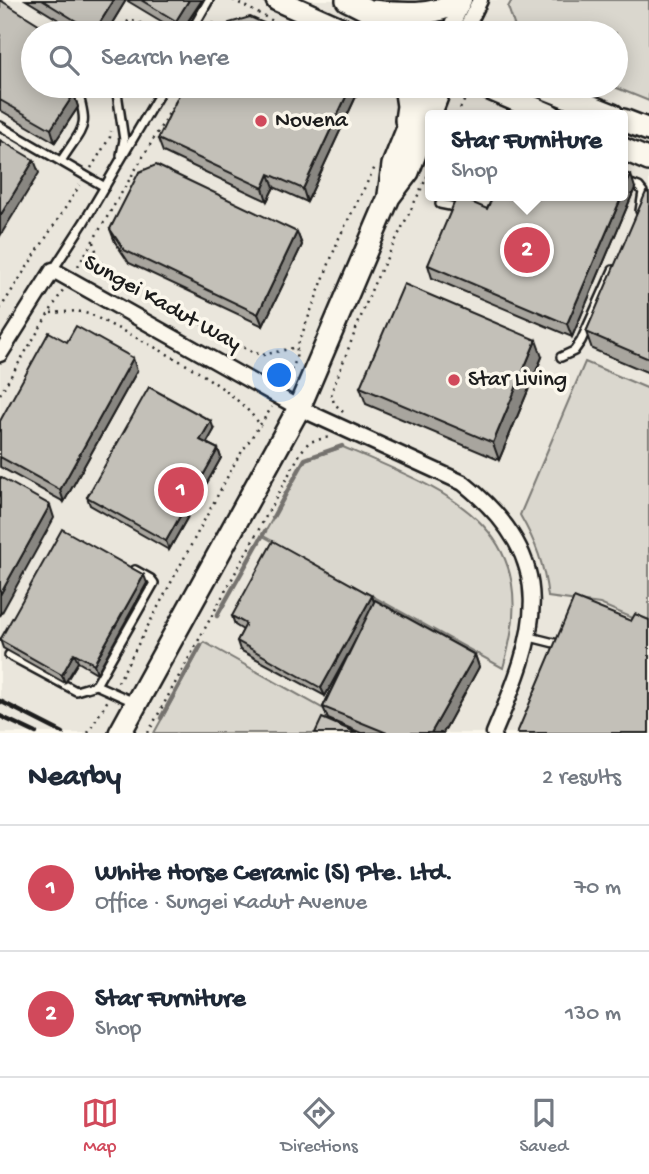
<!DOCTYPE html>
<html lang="en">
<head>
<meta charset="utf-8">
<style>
  :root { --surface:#fff; --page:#f2f2f3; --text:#1f2937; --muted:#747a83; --line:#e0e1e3; --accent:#d1495b }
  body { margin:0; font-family:"Gochi Hand",sans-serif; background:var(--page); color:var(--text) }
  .you { position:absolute; left:280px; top:376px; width:24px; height:24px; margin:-18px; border:5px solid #fff; border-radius:50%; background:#1a73e8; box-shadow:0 0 0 10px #1a73e833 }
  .badge { display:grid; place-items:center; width:46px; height:46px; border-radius:50%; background:var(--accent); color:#fff; font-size:23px; font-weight:700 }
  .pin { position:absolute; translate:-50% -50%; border:4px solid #fff; box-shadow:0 2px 7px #0006 }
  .popup { position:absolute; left:425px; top:110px; width:203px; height:91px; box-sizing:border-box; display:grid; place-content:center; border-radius:7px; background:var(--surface); filter:drop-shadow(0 2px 5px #0005); font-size:23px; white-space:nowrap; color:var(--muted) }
  .popup b { font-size:26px; color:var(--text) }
  .popup::after { content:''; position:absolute; left:50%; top:100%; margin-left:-14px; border:14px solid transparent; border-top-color:var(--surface) }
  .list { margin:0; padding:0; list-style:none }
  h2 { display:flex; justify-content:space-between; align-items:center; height:91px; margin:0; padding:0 28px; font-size:30px }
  h2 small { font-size:23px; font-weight:400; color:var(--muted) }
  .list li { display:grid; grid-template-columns:46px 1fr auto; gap:21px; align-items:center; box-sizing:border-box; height:126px; padding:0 28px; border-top:2px solid var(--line) }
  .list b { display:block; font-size:26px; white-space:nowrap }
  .list p { margin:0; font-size:23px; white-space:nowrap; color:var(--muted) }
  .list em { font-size:23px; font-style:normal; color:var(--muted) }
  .icon { flex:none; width:38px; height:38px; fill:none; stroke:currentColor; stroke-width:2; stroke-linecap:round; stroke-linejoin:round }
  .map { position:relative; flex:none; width:649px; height:733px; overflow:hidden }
  .search { position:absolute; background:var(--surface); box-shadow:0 4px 18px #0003; left:21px; right:21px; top:21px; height:77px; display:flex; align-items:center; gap:18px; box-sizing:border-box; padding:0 24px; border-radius:38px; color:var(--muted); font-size:26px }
  .sheet { height:343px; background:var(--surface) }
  nav { display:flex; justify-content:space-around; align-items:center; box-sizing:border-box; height:98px; border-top:2px solid var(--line); background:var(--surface); font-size:19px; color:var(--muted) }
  nav a { display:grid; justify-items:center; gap:4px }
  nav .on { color:var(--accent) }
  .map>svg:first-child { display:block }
</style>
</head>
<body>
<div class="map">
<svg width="649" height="733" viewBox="0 0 649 733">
  <rect width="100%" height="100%" fill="#fbf7ec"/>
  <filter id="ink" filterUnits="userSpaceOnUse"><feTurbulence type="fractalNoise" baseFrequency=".0143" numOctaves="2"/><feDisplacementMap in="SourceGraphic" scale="14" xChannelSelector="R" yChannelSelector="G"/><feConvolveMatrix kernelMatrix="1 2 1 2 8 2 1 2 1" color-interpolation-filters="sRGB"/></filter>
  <g filter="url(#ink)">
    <path fill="#eae6dc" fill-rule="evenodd" d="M0 0H649V733H0ZM33 33H616V86H33ZM431 115H623V196H431Z"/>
    <g fill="#dad7ce" stroke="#7b7a75" stroke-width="2">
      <polygon points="512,0 649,0 649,101 612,86 616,86 616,33 517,33 508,7"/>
      <path d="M585 362 649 389V625L600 604 548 597C544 564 536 543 520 515Z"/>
      <path d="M343 447C451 493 546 527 503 668L263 536 305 460Z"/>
      <polygon points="204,642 329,712 319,733 154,733"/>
    </g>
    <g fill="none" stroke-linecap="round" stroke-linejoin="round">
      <g stroke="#74726e" stroke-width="4.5">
        <polyline points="273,517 305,459 342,446"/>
        <polyline points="217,616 265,531"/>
        <polyline points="161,718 201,645"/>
      </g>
      <g stroke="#1c1c1c" stroke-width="12">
        <g id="lane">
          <polyline points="190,33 209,0"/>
          <polyline points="116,86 124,140 121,155"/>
          <polyline points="0,126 105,187"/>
          <path d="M61 161C84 125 90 129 76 86"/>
          <polyline points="623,181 639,187 643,192 640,211"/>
          <polyline points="440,204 460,208"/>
          <polyline points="53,270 84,222 164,86"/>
          <polyline points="561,357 574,351 581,341 613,270"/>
          <polyline points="530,637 558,644"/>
          <polyline points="9,655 76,691 96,685 154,583 151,579 135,570"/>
          <polyline points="96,685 134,702"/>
        </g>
      </g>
      <g stroke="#1c1c1c" stroke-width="19">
        <g id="street">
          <polyline points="448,33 464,0"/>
          <polyline points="464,33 480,0"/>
          <path d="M0 354 53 270 299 408 463 483C562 562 537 632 494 733"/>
        </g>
      </g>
      <g stroke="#1c1c1c" stroke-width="26">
        <g id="secondary">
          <polyline points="277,0 351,33"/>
          <polyline points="347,0 412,33"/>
          <path d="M371 11C398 14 436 18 459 0"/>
          <polyline points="405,86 408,106 406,120"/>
          <polyline points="483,86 550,115"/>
          <polyline points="540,86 613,115"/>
          <polyline points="623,120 649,130"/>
          <polyline points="623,149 649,160"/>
          <polyline points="389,195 393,165 425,86"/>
          <polyline points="120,733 299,408 389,197 408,172 441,86"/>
        </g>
      </g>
      <g stroke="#1c1c1c" stroke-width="2.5" stroke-dasharray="2 5" stroke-linecap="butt">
        <polyline points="233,0 296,33"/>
        <polyline points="118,33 129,20 137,21 157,33"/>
        <polyline points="457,115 464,101 463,88"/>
        <polyline points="91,168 110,137 111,131"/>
        <polyline points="94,242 98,259 109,273 252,352 263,355 297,347"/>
        <polyline points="78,266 178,98"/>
        <polyline points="0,309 80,185"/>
        <path d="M51 313 77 311 92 315C144 343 227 378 261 426"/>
        <polyline points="285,383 296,360 297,347 339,238 375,167"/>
        <polyline points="0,394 63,290"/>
        <polyline points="343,412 334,403 331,393 373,286 431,169"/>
        <polyline points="118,682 237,459 272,407"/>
        <polyline points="88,733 108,700"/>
        <polyline points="148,733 301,452 309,442 329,437"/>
      </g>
      <use href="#lane" stroke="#fbf7ec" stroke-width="7"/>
      <use href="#street" stroke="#fbf7ec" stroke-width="14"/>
      <use href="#secondary" stroke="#fbf7ec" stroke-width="21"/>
      <g stroke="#1c1c1c" stroke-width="4.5">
        <polyline points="0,701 63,733"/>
        <polyline points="0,716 36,733"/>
      </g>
    </g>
    <g fill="#a8a59e" stroke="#1c1c1c" stroke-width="2">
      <polygon points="0,0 33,33 74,94 78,107 55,142 0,110"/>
      <polygon points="26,0 202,0 181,33 126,0 106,33 80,33"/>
      <polygon points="359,90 307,202 274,187 267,201 163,152 158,139"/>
      <polygon points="635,188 572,337 432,278 428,265 487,209"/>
      <polygon points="649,193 649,373 592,349 586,332"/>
      <polygon points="110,229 297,232 302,245 263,326 129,263 115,242"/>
      <polygon points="67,342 137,371 64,502 0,467 0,421"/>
      <polygon points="542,357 499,460 366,404 360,387"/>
      <polygon points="214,430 206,443 218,449 221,458 169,550 90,505 87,497"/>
      <polygon points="147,583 97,673 78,662 65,683 3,648 0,639"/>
      <polygon points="372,596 374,602 475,655 479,667 443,733 361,733 328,719 323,707 353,644 325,696 240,650 237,641 243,630 235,625 232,616"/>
    </g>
    <g fill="#888681" stroke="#1c1c1c" stroke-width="2">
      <polygon points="114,0 126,0 106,33 95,33 94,32"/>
      <polygon points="189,0 202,0 180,33 176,21"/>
      <polygon points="351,86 358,86 359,90 307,202 303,189"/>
      <polygon points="74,94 78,107 55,142 51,129"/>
      <polygon points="34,160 39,173 0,236 0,216"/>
      <polygon points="269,174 274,187 267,201 263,188"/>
      <polygon points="631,175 635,188 572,337 567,324 622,196 623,196 623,192"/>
      <polygon points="297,232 302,245 263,326 258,314"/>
      <polygon points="536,340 542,357 499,460 493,443"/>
      <polygon points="133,358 137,371 64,502 60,490"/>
      <polygon points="211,421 214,430 204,448 200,440"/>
      <polygon points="218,449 221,458 169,550 166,541"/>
      <polygon points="50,505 54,518 0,616 0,595"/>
      <polygon points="144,575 147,583 97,673 94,664"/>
      <polygon points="372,596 375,605 325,696 321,688"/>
      <polygon points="74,653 78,662 65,683 62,675"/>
      <polygon points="475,655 479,667 443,733 431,733"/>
    </g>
    <g fill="#c3c0b8" stroke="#1c1c1c" stroke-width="2">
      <polygon points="0,0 53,33 33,33 33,86 70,86 74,94 51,129 0,100"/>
      <polygon points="42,0 114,0 94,32"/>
      <polygon points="141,0 189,0 176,21"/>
      <polygon points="250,17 286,33 208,33 213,23 226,29 229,23"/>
      <polygon points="183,86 351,86 303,189 269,174 263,188 158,139"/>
      <polygon points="0,140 34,160 0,216"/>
      <polygon points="156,165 297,232 258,314 124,250 110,229 139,172"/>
      <polygon points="623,172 631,175 623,192"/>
      <polygon points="646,192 649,193 649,359 586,332"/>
      <polygon points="457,196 487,209 493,196 622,196 567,324 428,265"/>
      <polygon points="404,284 536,340 493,443 360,387"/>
      <polygon points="76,326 133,358 60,490 0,457 0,421 49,332 67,342"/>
      <polygon points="149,387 211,421 200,440 218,449 166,541 87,497"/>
      <polygon points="0,477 50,505 0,595"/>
      <polygon points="62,529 144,575 94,664 74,653 62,675 0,640"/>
      <polygon points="273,541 372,596 321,688 237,641 246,624 232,616"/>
      <polygon points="574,598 631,621 635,614 649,620 649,733 517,733"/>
      <polygon points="375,600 475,655 431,733 387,733 323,707"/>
      <polygon points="322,718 357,733 315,733"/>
    </g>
  </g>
  <g fill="#d1495b" stroke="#fbf7ec" stroke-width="2.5">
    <circle cx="261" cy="121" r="7"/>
    <circle cx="454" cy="380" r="7"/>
  </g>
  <g text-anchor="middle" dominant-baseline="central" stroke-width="7" stroke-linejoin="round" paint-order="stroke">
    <g font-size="23" fill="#1c1c1c" stroke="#fbf7ec" text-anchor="start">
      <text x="275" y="121">Novena</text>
      <text x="468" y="380">Star Living</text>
    </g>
    <g font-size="23" fill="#1c1c1c" stroke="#fbf7ec">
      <text transform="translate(162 304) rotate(29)">Sungei Kadut Way</text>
    </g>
  </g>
</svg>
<div class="you"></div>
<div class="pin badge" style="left:181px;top:490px">1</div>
<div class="pin badge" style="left:527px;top:250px">2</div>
<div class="popup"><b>Star Furniture</b>Shop</div>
<div class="search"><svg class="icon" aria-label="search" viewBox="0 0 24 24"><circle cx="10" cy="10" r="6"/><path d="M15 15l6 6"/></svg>Search here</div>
</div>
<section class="sheet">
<h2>Nearby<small>2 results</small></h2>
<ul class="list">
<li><span class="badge">1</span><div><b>White Horse Ceramic (S) Pte. Ltd.</b><p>Office · Sungei Kadut Avenue</p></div><em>70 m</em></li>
<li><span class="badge">2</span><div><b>Star Furniture</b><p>Shop</p></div><em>130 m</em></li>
</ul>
</section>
<nav>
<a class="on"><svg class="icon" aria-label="map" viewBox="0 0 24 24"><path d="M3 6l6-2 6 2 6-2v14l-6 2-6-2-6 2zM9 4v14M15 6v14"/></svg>Map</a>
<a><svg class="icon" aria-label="directions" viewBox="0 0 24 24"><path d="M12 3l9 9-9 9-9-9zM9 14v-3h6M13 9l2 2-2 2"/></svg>Directions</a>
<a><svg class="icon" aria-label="saved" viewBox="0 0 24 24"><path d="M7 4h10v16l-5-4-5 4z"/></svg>Saved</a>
</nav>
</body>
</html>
